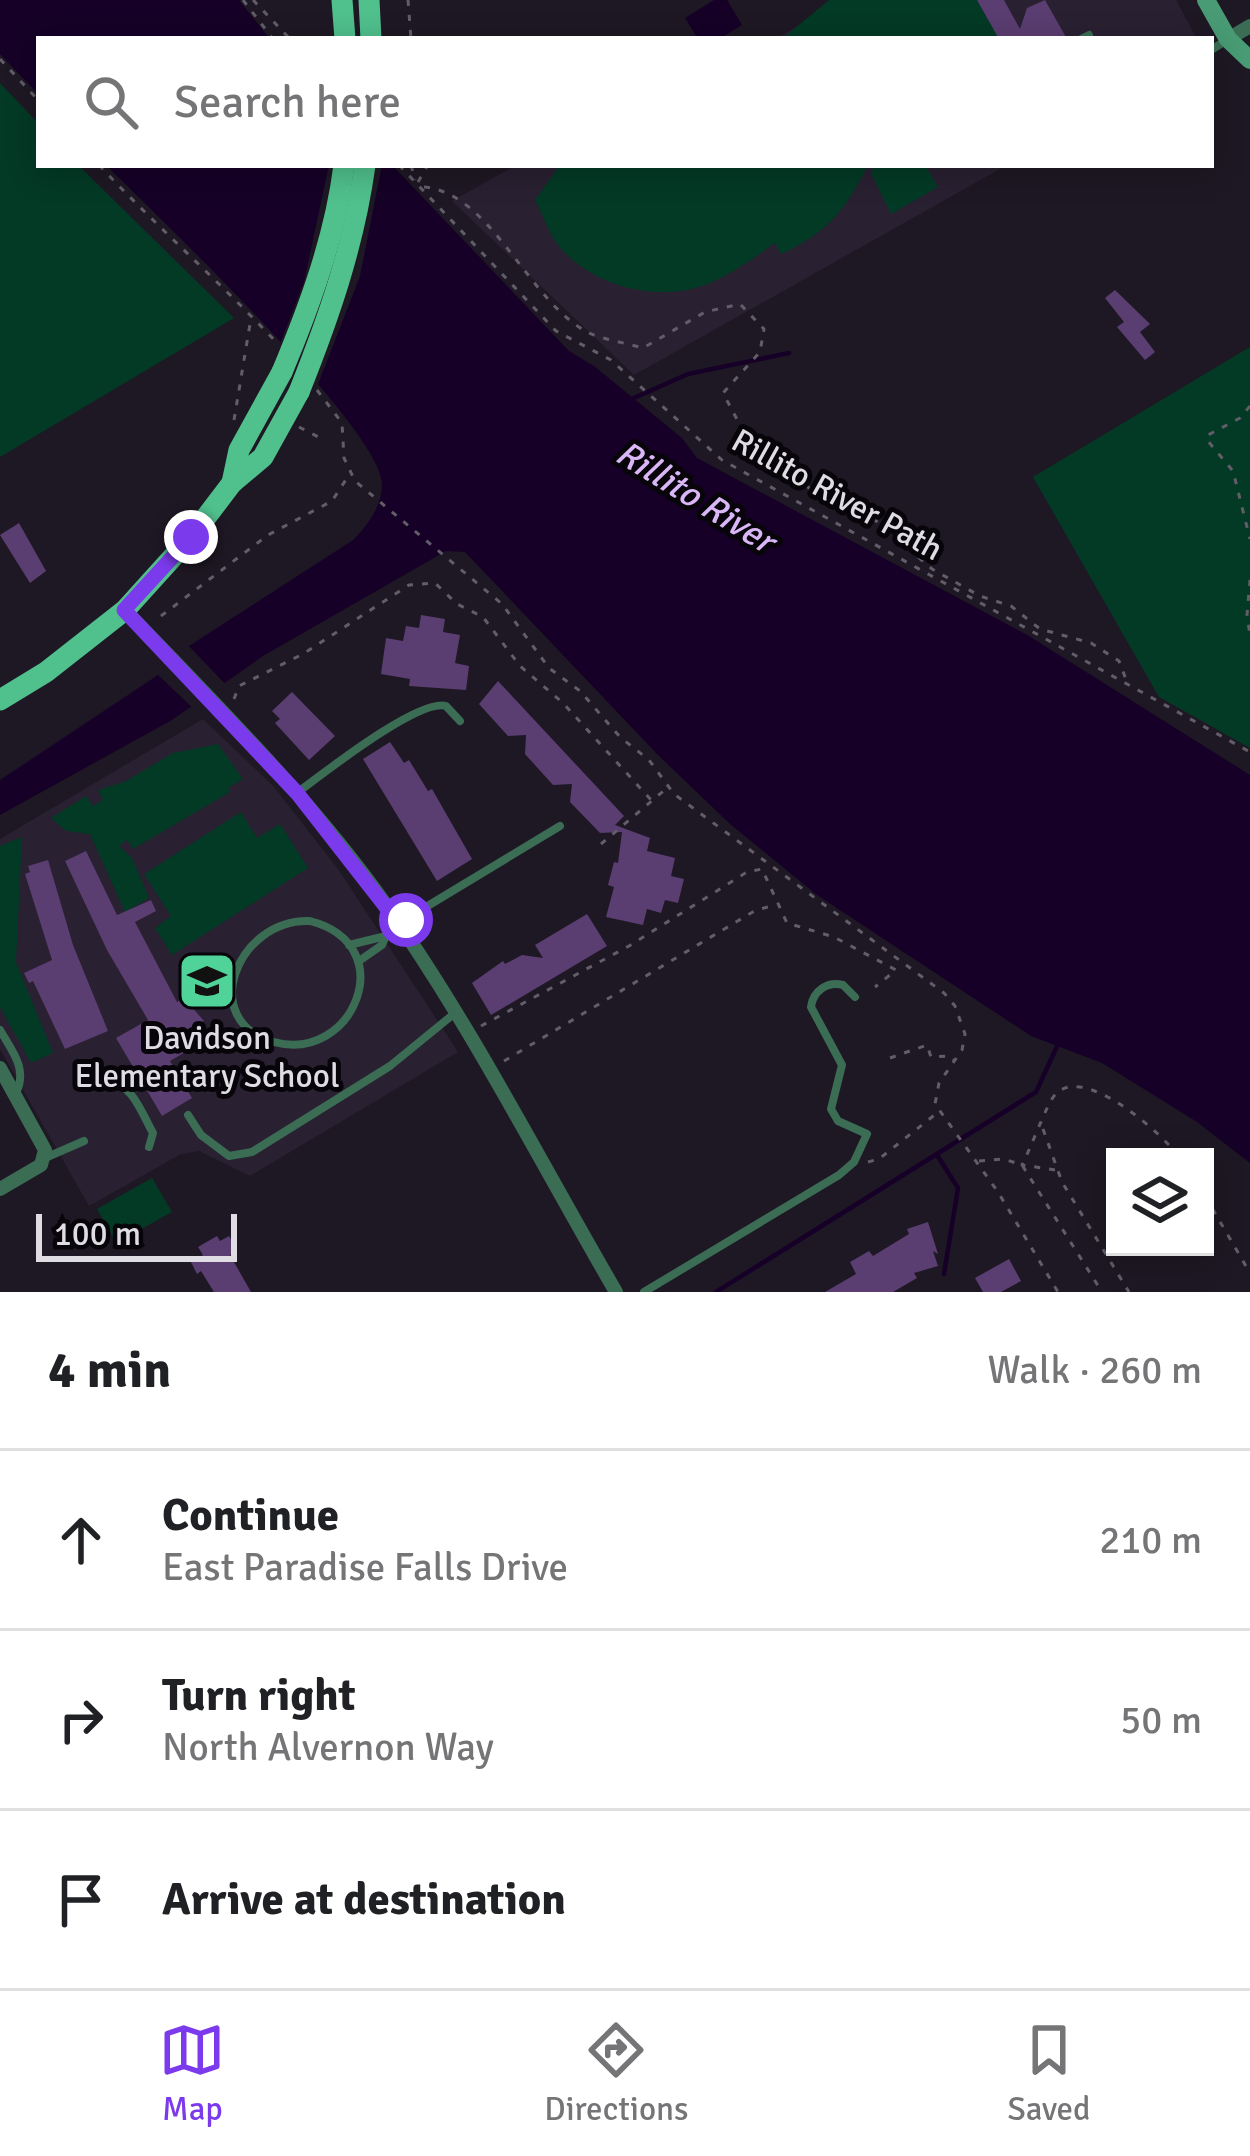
<!DOCTYPE html>
<html lang="en">
<head>
<meta charset="utf-8">
<style>
  :root { --surface:#fff; --page:#f2f2f2; --text:#202124; --muted:#757577; --line:#e0e0e0; --accent:#7c3aed }
  body { margin:0; font-family:Signika,sans-serif; background:var(--page); color:var(--text) }
  .controls { position:absolute; right:36px; bottom:36px; display:grid; overflow:hidden; border-radius:0px; box-shadow:0 6px 30px #0003 }
  .controls button { width:108px; height:108px; display:grid; place-items:center; padding:0; border:0; border-bottom:3px solid var(--line); background:var(--surface); color:var(--text); font:60px sans-serif }
  .scale { position:absolute; left:36px; bottom:30px; width:201px; box-sizing:border-box; padding-left:12px; border:6px solid #e0dce4; border-top:0; font-size:33px; line-height:42px; white-space:nowrap; color:#e0dce4; -webkit-text-stroke:9px #070509; paint-order:stroke }
  .stop { position:absolute; width:36px; height:36px; margin:-27px; border:9px solid #7c3aed; border-radius:50%; background:#fff }
  .stop.end { background:#7c3aed; border-color:#fff; box-shadow:0 3px 12px #0008 }
  .list { margin:0; padding:0; list-style:none }
  h2 { display:flex; justify-content:space-between; align-items:center; height:156px; margin:0; padding:0 48px; font-size:51px }
  h2 small { font-size:39px; font-weight:400; color:var(--muted) }
  .list li { display:grid; grid-template-columns:78px 1fr auto; gap:36px; align-items:center; box-sizing:border-box; height:180px; padding:0 48px; border-top:3px solid var(--line) }
  .list b { display:block; font-size:45px; white-space:nowrap }
  .list p { margin:0; font-size:39px; white-space:nowrap; color:var(--muted) }
  .list em { font-size:39px; font-style:normal; color:var(--muted) }
  .icon { flex:none; width:66px; height:66px; fill:none; stroke:currentColor; stroke-width:2; stroke-linecap:round; stroke-linejoin:round }
  .map { position:relative; flex:none; width:1250px; height:1292px; overflow:hidden }
  .search { position:absolute; background:var(--surface); box-shadow:0 6px 30px #0003; left:36px; right:36px; top:36px; height:132px; display:flex; align-items:center; gap:30px; box-sizing:border-box; padding:0 42px; border-radius:0px; color:var(--muted); font-size:45px }
  .sheet { height:696px; background:var(--surface) }
  nav { display:flex; justify-content:space-around; align-items:center; box-sizing:border-box; height:168px; border-top:3px solid var(--line); background:var(--surface); font-size:33px; color:var(--muted) }
  nav a { display:grid; justify-items:center; gap:6px }
  nav .on { color:var(--accent) }
  .map>svg:first-child { display:block }
</style>
</head>
<body>
<div class="map">
<svg width="1250" height="1292" viewBox="0 0 1250 1292">
  <rect width="100%" height="100%" fill="#1e1824"/>
  <g fill="#292031">
    <polygon points="842,0 1176,0 1197,39 776,39"/>
    <polygon points="516,165 1007,165 634,375 452,201"/>
    <polygon points="203,719 274,787 338,869 458,1052 250,1176 199,1151 181,1154 89,1206 0,1049 0,839"/>
  </g>
  <g fill="#033a25">
    <polygon points="829,0 977,0 999,39 782,39"/>
    <polygon points="0,83 39,124 39,165 78,165 234,318 0,457"/>
    <path d="M560 165H868C846 209 828 233 781 254L775 243C754 258 726 278 702 286 655 302 596 286 562 250 550 237 543 215 535 200Z"/>
    <polygon points="874,165 925,165 938,187 891,214 871,173"/>
    <polygon points="1250,347 1250,748 1159,697 1033,477"/>
    <polygon points="218,744 243,779 228,788 230,792 133,849 127,840 119,846 132,858 149,898 125,912 90,834 66,831 51,818 86,796 93,806 103,800 98,790 124,782 173,753"/>
    <polygon points="241,812 257,838 280,824 308,868 172,955 155,928 171,916 144,874"/>
    <polygon points="22,837 16,962 53,1053 31,1063 0,1007 0,846"/>
    <polygon points="152,1178 172,1212 116,1243 97,1209"/>
  </g>
  <g fill="#160027">
    <polygon points="0,0 239,0 270,39 39,39 39,95 0,54"/>
    <polygon points="714,0 727,0 742,25 719,39 698,39 685,18"/>
    <path d="M106 165H392L569 351 594 366 682 438 697 458 1029 636 1250 775V1163L1197 1122 1102 1063 1031 1036 817 895 730 824 658 755 465 552 446 551 263 656 172 720 0 815V780L155 677 189 646 353 540C368 525 382 506 382 484 381 428 155 214 106 165Z"/>
  </g>
  <g fill="#1e1824">
    <polygon points="329,165 382,165 360,276 315,392 278,349 304,282"/>
    <polygon points="185,642 229,688 196,711 155,672"/>
  </g>
  <g fill="none" stroke-linecap="round" stroke-linejoin="round">
    <g stroke="#160027" stroke-width="4.5">
      <polyline points="634,398 688,374 789,353"/>
      <polyline points="937,1155 958,1188 944,1274"/>
      <polyline points="716,1292 1036,1092 1059,1042"/>
    </g>
  </g>
  <g fill="#5a3d71">
    <polygon points="977,0 1004,0 1020,29 1027,8 1045,0 1067,39 999,39"/>
    <polygon points="1115,290 1150,324 1140,332 1155,352 1145,360 1117,327 1124,322 1105,298"/>
    <polygon points="19,523 46,571 30,583 0,535"/>
    <polygon points="421,615 445,619 443,632 460,635 455,663 469,666 466,690 409,686 410,679 381,674 386,638 403,641 406,626 419,628"/>
    <polygon points="498,681 624,816 615,825 650,838 647,851 675,858 671,876 684,879 678,903 665,900 661,913 647,909 643,925 606,917 614,887 608,885 614,862 618,863 622,832 600,833 570,802 572,784 553,785 525,754 526,735 508,736 479,704"/>
    <polygon points="292,692 335,736 309,760 275,723 280,719 272,711"/>
    <polygon points="390,742 404,763 409,760 428,791 432,789 472,859 437,881 363,759"/>
    <polygon points="86,851 117,915 151,900 156,911 135,922 177,1002 184,998 204,1021 195,1026 204,1041 170,1061 192,1098 162,1116 116,1038 148,1020 107,950 65,861"/>
    <polygon points="48,860 73,945 108,1031 65,1049 33,981 29,983 24,973 52,960 25,874 30,872 28,866"/>
    <polygon points="587,914 607,946 491,1015 472,983 503,961 505,964 522,955 543,958 535,945"/>
    <polygon points="928,1222 938,1254 933,1251 938,1266 914,1273 917,1278 893,1292 825,1292 856,1274 850,1262 869,1251 873,1256 909,1234 907,1229"/>
    <polygon points="217,1236 220,1241 229,1236 237,1250 230,1255 251,1292 214,1292 201,1271 197,1274 191,1262 203,1255 198,1247"/>
    <polygon points="1009,1259 1021,1281 1001,1292 983,1292 975,1278"/>
  </g>
  <g fill="none" stroke-linecap="round" stroke-linejoin="round">
    <g stroke="#625d68" stroke-width="3" stroke-dasharray="6 9" stroke-linecap="butt">
      <polyline points="243,0 273,39"/>
      <polyline points="253,0 290,39"/>
      <polyline points="408,0 411,39"/>
      <polyline points="0,59 39,101"/>
      <path d="M99 165C156 226 219 281 276 342"/>
      <polyline points="399,165 556,331 611,360 722,460 1250,752"/>
      <polyline points="411,165 415,180"/>
      <polyline points="418,182 428,165"/>
      <path d="M424 187C492 193 528 302 589 333 605 340 626 343 643 348L705 312 740 304 764 329 760 352 723 393 749 442 780 461 823 501 875 520 932 569 980 596 1011 606 1040 629 1091 643 1119 661 1127 682"/>
      <polyline points="317,390 342,423 344,458 355,481 502,604 549,668 580,691 620,737 649,760 674,794 944,993 955,1006 965,1034 962,1050 939,1083 935,1104 998,1192 1058,1292"/>
      <polyline points="1250,406 1240,418 1208,435 1207,440 1233,471 1250,539"/>
      <polyline points="234,420 251,318"/>
      <polyline points="299,427 324,440"/>
      <polyline points="1250,580 1247,615 1250,635"/>
      <polyline points="161,616 268,535 332,501 349,475"/>
      <polyline points="234,699 239,686 303,654 409,585 435,583 457,604 483,617 520,666 563,703 652,801"/>
      <polyline points="601,844 667,788"/>
      <polyline points="481,1026 629,946 747,872 762,869 787,923 834,937 896,970 875,987"/>
      <polyline points="890,1058 927,1045 931,1057 949,1056 954,1060"/>
      <polyline points="504,1061 756,910 776,905"/>
      <polyline points="1043,1129 1062,1182 1129,1292"/>
      <polyline points="979,1161 1004,1159 1022,1165 1102,1292"/>
      <polyline points="868,1162 879,1159 937,1113"/>
      <path d="M1055 1170 1022 1165C1030 1150 1047 1104 1054 1096 1081 1061 1162 1133 1179 1157"/>
      <polyline points="1205,1196 1250,1273"/>
    </g>
    <g stroke="#3b6c54" stroke-width="8">
      <polyline points="1081,39 1089,35"/>
      <polyline points="1211,50 1227,40"/>
      <path d="M298 792C324 773 419 698 446 706L460 721"/>
      <path d="M310 921C403 945 353 1064 274 1042 196 1021 238 918 310 921Z"/>
      <polyline points="349,945 386,936"/>
      <polyline points="359,961 382,945 386,936 416,913 560,826"/>
      <path d="M0 1030C12 1051 28 1069 16 1093"/>
      <path d="M108 1082C132 1082 142 1114 153 1133L149 1147"/>
      <polyline points="188,1115 201,1135 229,1156 252,1152 390,1066 455,1013"/>
      <polyline points="45,1158 84,1141"/>
      <path d="M644 1292 839 1175 854 1162 867 1134 838 1121 831 1109 842 1065 811 1007C813 991 827 981 843 985L855 997"/>
    </g>
    <g stroke="#3b6c54" stroke-width="14">
      <polyline points="1228,39 1250,26"/>
      <path d="M125 610C215 704 310 798 386 905 472 1027 541 1163 616 1292"/>
      <polyline points="0,1068 45,1150 41,1165 0,1189"/>
    </g>
    <polyline stroke="#489b74" stroke-width="18" points="1206,0 1228,39 1250,60"/>
    <g stroke="#50c08d" stroke-width="21">
      <polyline points="342,0 345,39"/>
      <polyline points="369,0 371,39"/>
      <polyline points="232,483 239,450 282,372"/>
      <polyline points="0,700 46,672 125,610 191,537 232,483 263,457 299,392"/>
    </g>
    <g stroke="#50c08d" stroke-width="21">
      <path d="M282 372C310 305 335 237 344 165"/>
      <path d="M299 392C329 317 354 245 365 165"/>
    </g>
  </g>
  <g fill="none" stroke-linecap="round" stroke-linejoin="round">
    <polyline stroke="#7c3aed" stroke-width="15" points="191,537 124,610 297,793 400,925 406,920"/>
  </g>
  <defs>
    <g id="school-square" transform="scale(3)"><rect x="-9" y="-9" width="18" height="18" rx="4" fill="#4fd399" stroke="#070509"/><path d="M0-5L7-2L0 1L-7-2ZM-4 1L0 2.5L4 1V4Q0 6-4 4Z" fill="#111"/></g>
  </defs>
  <g fill-rule="evenodd">
    <use href="#school-square" x="207" y="981"/>
  </g>
  <g text-anchor="middle" dominant-baseline="central" stroke-width="10" stroke-linejoin="round" paint-order="stroke">
    <g font-size="33" fill="#e0dce4" stroke="#070509">
      <text transform="translate(837 495) rotate(29)">Rillito River Path</text>
    </g>
    <g font-size="33" fill="#e0dce4" stroke="#070509">
      <text x="207" y="1038">Davidson<tspan x="207" dy="38">Elementary School</tspan></text>
    </g>
    <g font-size="36" font-style="italic" fill="#d9b6f6" stroke="#070509">
      <text transform="translate(695 497) rotate(32)">Rillito River</text>
    </g>
  </g>
</svg>
<div class="controls">
<button><svg class="icon" aria-label="layers" viewBox="0 0 24 24"><path d="M12 4l9 5-9 5-9-5zM3 14l9 5 9-5"/></svg></button>
</div>
<div class="scale">100 m</div>
<div class="stop" style="left:406px;top:920px"></div>
<div class="stop end" style="left:191px;top:537px"></div>
<div class="search"><svg class="icon" aria-label="search" viewBox="0 0 24 24"><circle cx="10" cy="10" r="6"/><path d="M15 15l6 6"/></svg>Search here</div>
</div>
<section class="sheet">
<h2>4 min<small>Walk · 260 m</small></h2>
<ul class="list">
<li><svg class="icon" aria-label="ahead" viewBox="0 0 24 24"><path d="M12 20V5M6 11l6-6 6 6"/></svg><div><b>Continue</b><p>East Paradise Falls Drive</p></div><em>210 m</em></li>
<li><svg class="icon" aria-label="right" viewBox="0 0 24 24"><path d="M7 20v-9h11M14 6l5 5-5 5"/></svg><div><b>Turn right</b><p>North Alvernon Way</p></div><em>50 m</em></li>
<li><svg class="icon" aria-label="arrive" viewBox="0 0 24 24"><path d="M6 21V4h12l-3 4 3 4H6"/></svg><div><b>Arrive at destination</b></div></li>
</ul>
</section>
<nav>
<a class="on"><svg class="icon" aria-label="map" viewBox="0 0 24 24"><path d="M3 6l6-2 6 2 6-2v14l-6 2-6-2-6 2zM9 4v14M15 6v14"/></svg>Map</a>
<a><svg class="icon" aria-label="directions" viewBox="0 0 24 24"><path d="M12 3l9 9-9 9-9-9zM9 14v-3h6M13 9l2 2-2 2"/></svg>Directions</a>
<a><svg class="icon" aria-label="saved" viewBox="0 0 24 24"><path d="M7 4h10v16l-5-4-5 4z"/></svg>Saved</a>
</nav>
</body>
</html>
